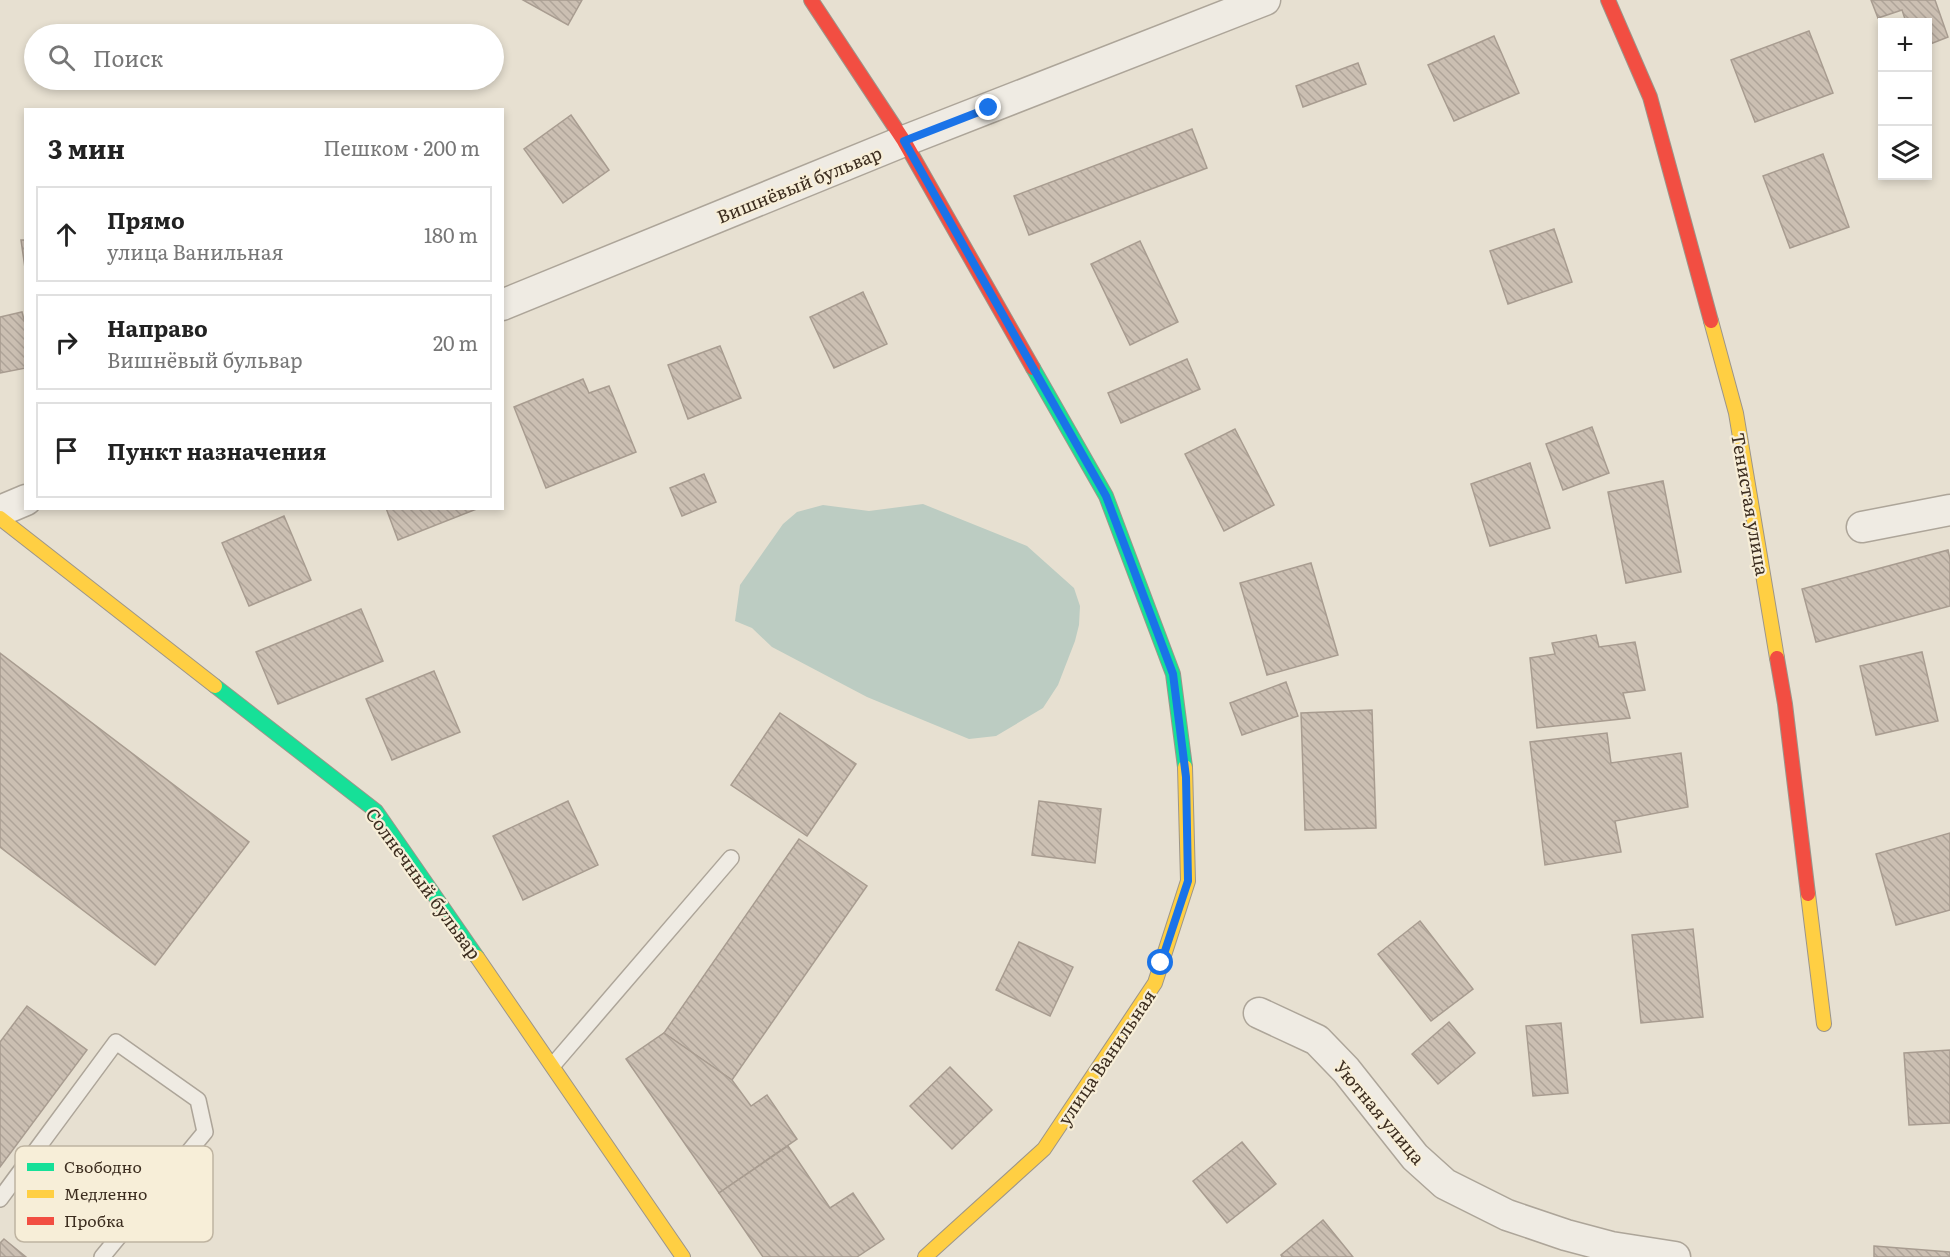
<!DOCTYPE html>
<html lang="ru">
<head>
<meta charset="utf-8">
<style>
  :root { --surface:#fff; --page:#f2f2f2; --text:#222; --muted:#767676; --line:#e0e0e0 }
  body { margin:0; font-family:Literata,serif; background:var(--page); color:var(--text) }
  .controls { position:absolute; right:18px; top:18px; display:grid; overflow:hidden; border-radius:0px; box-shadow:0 3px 9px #0003 }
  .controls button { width:54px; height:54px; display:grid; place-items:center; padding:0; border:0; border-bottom:2px solid var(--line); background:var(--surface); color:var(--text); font:30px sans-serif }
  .stop { position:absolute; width:18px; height:18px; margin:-14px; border:4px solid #1a73e8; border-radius:50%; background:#fff }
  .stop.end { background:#1a73e8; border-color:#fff; box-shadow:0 2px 6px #0008 }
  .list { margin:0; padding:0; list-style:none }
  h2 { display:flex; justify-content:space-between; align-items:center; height:78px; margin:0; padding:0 24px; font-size:26px }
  h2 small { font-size:20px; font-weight:400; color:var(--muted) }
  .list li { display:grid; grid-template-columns:39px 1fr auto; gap:18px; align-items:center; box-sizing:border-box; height:96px; margin:0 12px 12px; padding:0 12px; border:2px solid var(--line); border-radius:0px }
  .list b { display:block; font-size:22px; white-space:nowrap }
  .list p { margin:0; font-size:20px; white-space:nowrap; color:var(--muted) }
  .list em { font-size:20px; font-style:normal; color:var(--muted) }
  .icon { flex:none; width:33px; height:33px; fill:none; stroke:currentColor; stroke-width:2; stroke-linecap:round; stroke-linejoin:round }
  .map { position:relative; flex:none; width:1950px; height:1257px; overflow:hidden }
  .search { position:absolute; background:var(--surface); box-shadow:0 3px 9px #0003; left:24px; top:24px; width:480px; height:66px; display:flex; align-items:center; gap:15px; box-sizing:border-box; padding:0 21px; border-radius:33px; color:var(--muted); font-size:22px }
  .panel { position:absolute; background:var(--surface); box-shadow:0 3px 9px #0003; left:24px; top:108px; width:480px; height:402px; border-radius:0px }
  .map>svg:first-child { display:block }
</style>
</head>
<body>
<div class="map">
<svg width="1950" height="1257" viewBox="0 0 1950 1257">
  <defs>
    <pattern id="building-back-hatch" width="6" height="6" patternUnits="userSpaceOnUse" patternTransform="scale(1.5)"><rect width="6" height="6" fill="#cbbfb2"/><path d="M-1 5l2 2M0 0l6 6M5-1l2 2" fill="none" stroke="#afa499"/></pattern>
  </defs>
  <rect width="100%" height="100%" fill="#e7e0d1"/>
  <polygon fill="#bcccc2" points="923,504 1027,546 1074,588 1080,606 1079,625 1075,641 1058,685 1043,708 996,736 969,739 867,697 772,647 752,628 735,621 740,585 783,524 797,512 823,505 869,511"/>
  <g fill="url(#building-back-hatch)" stroke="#a89c90" stroke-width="1.5">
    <polygon points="523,0 582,0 568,25"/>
    <polygon points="1871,0 1935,0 1948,37 1928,45 1928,22 1906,22 1902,10 1878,18"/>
    <polygon points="1809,31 1833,93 1755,122 1731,60"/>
    <polygon points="1494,36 1519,93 1454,121 1428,65"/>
    <polygon points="1358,63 1366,84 1303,107 1296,86"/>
    <polygon points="125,80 167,80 168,85 126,89"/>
    <polygon points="571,115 609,170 563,203 524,149"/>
    <polygon points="1192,129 1207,168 1029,235 1014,196"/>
    <polygon points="1823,154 1849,227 1790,248 1763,176"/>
    <polygon points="1554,229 1572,282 1508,304 1490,251"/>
    <polygon points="21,240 26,240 26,275"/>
    <polygon points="1140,241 1178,322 1130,345 1091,264"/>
    <polygon points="863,292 887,344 834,368 810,317"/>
    <polygon points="22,312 26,327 26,368 0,373 0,317"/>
    <polygon points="720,346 741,398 688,419 668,365"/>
    <polygon points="1187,359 1200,389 1121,423 1108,393"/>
    <polygon points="583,379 589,393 609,386 636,452 546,488 514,407"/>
    <polygon points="1592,427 1609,473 1563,490 1546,444"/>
    <polygon points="1235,429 1274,505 1224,531 1185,454"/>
    <polygon points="1530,463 1550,528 1490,546 1471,484"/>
    <polygon points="704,474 716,502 682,516 670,488"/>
    <polygon points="1663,481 1681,572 1626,583 1608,492"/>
    <polygon points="386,508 479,508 398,540"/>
    <polygon points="284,516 311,580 249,606 222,543"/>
    <polygon points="1948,550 1950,559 1950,606 1816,642 1802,589"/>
    <polygon points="1311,563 1338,655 1267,675 1240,583"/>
    <polygon points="361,609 383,661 278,704 256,652"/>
    <polygon points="1596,635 1599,647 1635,642 1645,690 1623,693 1630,718 1537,728 1530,658 1555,654 1552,643"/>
    <polygon points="1922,652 1938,721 1876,735 1860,666"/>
    <polygon points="0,653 249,842 155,965 0,847"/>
    <polygon points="434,671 460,732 392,760 366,699"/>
    <polygon points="1286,682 1298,716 1242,735 1230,703"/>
    <polygon points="1372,710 1376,828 1305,830 1301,713"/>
    <polygon points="780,713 856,764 807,836 731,785"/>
    <polygon points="1607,733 1611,763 1681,753 1688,807 1615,821 1621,852 1545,865 1530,742"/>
    <polygon points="568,801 598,865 523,900 493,836"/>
    <polygon points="1039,801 1101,809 1095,863 1032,855"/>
    <polygon points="1950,833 1950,910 1896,925 1876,854"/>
    <polygon points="799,839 867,886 732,1080 664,1033"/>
    <polygon points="1420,921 1473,989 1431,1021 1378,954"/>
    <polygon points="1693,929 1703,1017 1641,1023 1632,935"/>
    <polygon points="1019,942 1073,967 1050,1016 996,990"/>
    <polygon points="27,1006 87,1050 0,1167 0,1042"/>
    <polygon points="1449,1022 1475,1053 1438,1084 1412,1054"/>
    <polygon points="1561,1023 1568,1093 1533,1096 1526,1026"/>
    <polygon points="664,1033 732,1080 751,1106 767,1095 797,1139 719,1193 626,1059"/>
    <polygon points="1950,1050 1950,1123 1909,1125 1904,1053"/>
    <polygon points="950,1067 992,1110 952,1149 910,1106"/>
    <polygon points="1242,1142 1276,1184 1227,1223 1193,1181"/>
    <polygon points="788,1146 830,1208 853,1193 884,1239 857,1257 763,1257 719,1193"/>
    <polygon points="1323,1220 1353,1257 1282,1257 1281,1255"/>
    <polygon points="4,1239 26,1257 0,1257 0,1243"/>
    <polygon points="1874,1246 1950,1252 1950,1257 1874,1257"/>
  </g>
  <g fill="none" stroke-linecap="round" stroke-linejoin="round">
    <g stroke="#ada599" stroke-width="18">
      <g id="lane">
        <polyline points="553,1065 731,858"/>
        <polyline points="0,1199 116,1042 198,1100 205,1132 102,1257"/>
      </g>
    </g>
    <g stroke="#ada599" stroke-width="33">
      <g id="street">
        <polyline points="502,305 904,141 1265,0"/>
        <polyline points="0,511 26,500"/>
        <polyline points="1862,527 1950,510"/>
        <polyline points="1259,1013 1317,1040 1346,1070 1415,1157 1445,1184 1507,1215 1566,1235 1611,1247 1675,1257"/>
      </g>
    </g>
    <g stroke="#9c958a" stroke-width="16">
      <g id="fast">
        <polyline points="1033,368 1106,496 1173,674 1185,767"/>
        <polyline points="215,686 376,811 477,957"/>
      </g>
    </g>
    <g stroke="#9c958a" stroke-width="16">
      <g id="slow">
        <polyline points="1711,321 1736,413 1777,658"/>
        <polyline points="0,518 215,686"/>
        <polyline points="1808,894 1824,1024"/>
        <polyline points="477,957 683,1257"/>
        <polyline points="925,1257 1044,1149 1155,983 1188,881 1185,767"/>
      </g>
    </g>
    <g stroke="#9c958a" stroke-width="16">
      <g id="jam">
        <polyline points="811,0 904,141 1033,368"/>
        <polyline points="1608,0 1650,97 1711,321"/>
        <polyline points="1777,658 1785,704 1808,894"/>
      </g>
    </g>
    <use href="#lane" stroke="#efebe3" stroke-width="15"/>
    <use href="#street" stroke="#efebe3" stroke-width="30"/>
    <use href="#fast" stroke="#16e098" stroke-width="14"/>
    <use href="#slow" stroke="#ffcf43" stroke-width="14"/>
    <use href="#jam" stroke="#f24e42" stroke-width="14"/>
  </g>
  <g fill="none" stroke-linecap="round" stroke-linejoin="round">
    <polyline stroke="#1a73e8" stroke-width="8" points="989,108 904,141 1106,496 1173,674 1186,777 1188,881 1161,963"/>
  </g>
  <g text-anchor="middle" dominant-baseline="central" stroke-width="4.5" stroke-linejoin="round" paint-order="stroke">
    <g font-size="18" fill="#3d2e20" stroke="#f7eed8">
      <text transform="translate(799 184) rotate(-22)">Вишнёвый бульвар</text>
      <text transform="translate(1751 504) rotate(80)">Тенистая улица</text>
      <text transform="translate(424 883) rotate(54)">Солнечный бульвар</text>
      <text transform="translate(1106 1057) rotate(-56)">улица Ванильная</text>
      <text transform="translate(1380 1112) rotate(50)">Уютная улица</text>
    </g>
  </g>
  <rect x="15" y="1146" width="198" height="96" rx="9" fill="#f7eed8" stroke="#bfb4a1" stroke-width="1.5"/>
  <rect x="27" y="1163" width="27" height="8" fill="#16e098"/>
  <rect x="27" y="1190" width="27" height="8" fill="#ffcf43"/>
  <rect x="27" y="1217" width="27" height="8" fill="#f24e42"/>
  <g font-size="16" fill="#3d2e20">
    <text x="64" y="1173">Свободно</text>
    <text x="64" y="1200">Медленно</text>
    <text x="64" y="1227">Пробка</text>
  </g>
</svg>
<div class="controls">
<button>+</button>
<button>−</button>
<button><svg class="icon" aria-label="layers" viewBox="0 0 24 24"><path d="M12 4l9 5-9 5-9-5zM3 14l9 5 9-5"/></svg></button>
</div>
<div class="stop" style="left:1161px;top:963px"></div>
<div class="stop end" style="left:989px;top:108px"></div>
<div class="search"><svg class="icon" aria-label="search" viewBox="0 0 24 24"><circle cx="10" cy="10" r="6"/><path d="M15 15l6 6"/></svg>Поиск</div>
<section class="panel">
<h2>3 мин<small>Пешком · 200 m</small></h2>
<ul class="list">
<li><svg class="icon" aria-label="ahead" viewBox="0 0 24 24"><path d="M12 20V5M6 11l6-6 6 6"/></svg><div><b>Прямо</b><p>улица Ванильная</p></div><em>180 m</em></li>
<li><svg class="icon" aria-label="right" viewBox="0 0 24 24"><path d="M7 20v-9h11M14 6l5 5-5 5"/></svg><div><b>Направо</b><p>Вишнёвый бульвар</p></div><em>20 m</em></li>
<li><svg class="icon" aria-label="arrive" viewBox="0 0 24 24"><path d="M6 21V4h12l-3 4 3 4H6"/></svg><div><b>Пункт назначения</b></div></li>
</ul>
</section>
</div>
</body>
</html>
